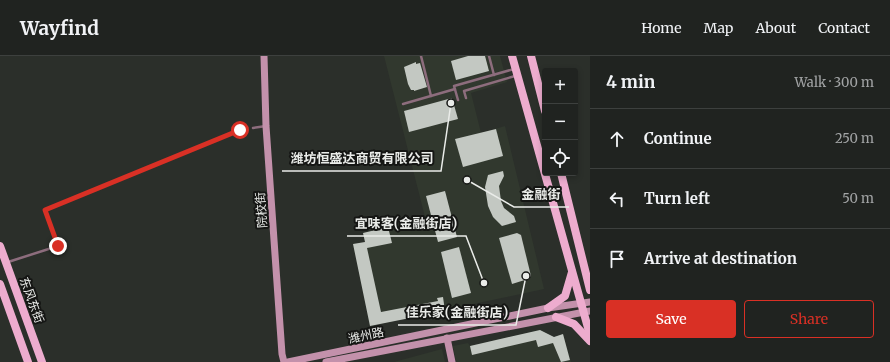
<!DOCTYPE html>
<html lang="en">
<head>
<meta charset="utf-8">
<style>
  :root { --surface:#202320; --page:#282b29; --text:#f1f3f6; --muted:#a2a4a5; --line:#3d403e; --accent:#d93025 }
  body { margin:0; font-family:Merriweather,"Noto Sans SC",serif; background:var(--page); color:var(--text) }
  .controls { position:absolute; right:12px; top:12px; display:grid; overflow:hidden; border-radius:4px; box-shadow:0 2px 6px #0003 }
  .controls button { width:36px; height:36px; display:grid; place-items:center; padding:0; border:0; border-bottom:1px solid var(--line); background:var(--surface); color:var(--text); font:20px sans-serif }
  .stop { position:absolute; width:12px; height:12px; margin:-9px; border:3px solid #d93025; border-radius:50%; background:#fff }
  .stop.end { background:#d93025; border-color:#fff; box-shadow:0 1px 4px #0008 }
  .list { margin:0; padding:0; list-style:none }
  h2 { display:flex; justify-content:space-between; align-items:center; height:52px; margin:0; padding:0 16px; font-size:17px }
  h2 small { font-size:13px; font-weight:400; color:var(--muted) }
  .list li { display:grid; grid-template-columns:26px 1fr auto; gap:12px; align-items:center; box-sizing:border-box; height:60px; padding:0 16px; border-top:1px solid var(--line) }
  .list b { display:block; font-size:15px; white-space:nowrap }
  .list em { font-size:13px; font-style:normal; color:var(--muted) }
  .actions { display:flex; gap:8px; padding:12px 16px }
  .actions a { flex:1; padding:9px 0; border:1px solid var(--accent); border-radius:4px; text-align:center; font-size:14px; color:var(--accent) }
  .actions .main { background:var(--accent); color:#fff }
  .icon { flex:none; width:22px; height:22px; fill:none; stroke:currentColor; stroke-width:2; stroke-linecap:round; stroke-linejoin:round }
  .map { position:relative; flex:none; width:590px; height:306px; overflow:hidden }
  header { display:flex; align-items:center; gap:24px; box-sizing:border-box; height:56px; padding:0 20px; background:var(--surface); border-bottom:1px solid var(--line) }
  header strong { font-size:19px }
  nav { display:flex; gap:22px; margin-inline-start:auto; font-size:14px }
  main { display:flex }
  aside { flex:1; background:var(--surface) }
  .map>svg:first-child { display:block }
</style>
</head>
<body>
<header>
<strong>Wayfind</strong>
<nav><a>Home</a><a>Map</a><a>About</a><a>Contact</a></nav>
</header>
<main>
<div class="map">
<svg width="590" height="306" viewBox="0 0 590 306">
  <rect width="100%" height="100%" fill="#2b2f2a"/>
  <g fill="#31382e">
    <polygon points="384,0 500,0 507,26 471,37 481,77 505,70 544,233 370,270 353,188 365,186 363,177 425,161"/>
    <polygon points="540,274 554,281 563,278 571,306 456,306 453,290 468,287 470,290"/>
    <polygon points="442,293 445,306 394,306"/>
  </g>
  <g fill="#c3c8c2">
    <polygon points="468,0 485,0 489,15 456,24 451,5"/>
    <polygon points="416,6 416,8 420,7 427,31 414,35 414,34 411,34 408,28 404,11"/>
    <polygon points="452,42 458,63 409,76 404,55"/>
    <polygon points="496,73 503,100 463,111 455,83"/>
    <polygon points="503,115 504,120 499,130 501,145 504,152 514,160 516,166 502,170 493,161 488,150 485,131 488,119"/>
    <polygon points="445,135 457,181 438,186 426,140"/>
    <polygon points="388,171 392,187 367,192 381,256 438,245 437,242 443,241 445,255 370,270 353,188 365,186 363,177"/>
    <polygon points="517,177 521,179 531,220 528,223 512,228 499,182"/>
    <polygon points="459,191 471,237 452,242 441,196"/>
    <polygon points="540,274 554,281 563,278 570,304 561,306 553,287 538,291 536,284 472,299 470,290"/>
  </g>
  <g fill="none" stroke-linecap="round" stroke-linejoin="round">
    <g stroke="#8d6d7d" stroke-width="2.5">
      <polyline points="421,0 431,40"/>
      <polyline points="489,0 494,19"/>
      <polyline points="466,42 464,35 515,20"/>
      <polyline points="458,44 454,30 514,13"/>
      <polyline points="403,48 455,33"/>
      <polyline points="253,72 266,70"/>
      <polyline points="8,206 58,190 45,154 240,74"/>
    </g>
    <g stroke="#c391ab" stroke-width="7">
      <polyline points="264,0 266,70 282,298 284,306"/>
      <polyline points="447,282 452,306"/>
      <polyline points="288,306 548,252 590,246"/>
      <polyline points="326,306 590,255"/>
    </g>
    <g stroke="#edacce" stroke-width="8">
      <polyline points="512,0 590,279"/>
      <polyline points="531,0 545,55"/>
      <polyline points="561,117 590,234"/>
      <polyline points="0,190 42,306"/>
      <polyline points="0,228 28,306"/>
      <polyline points="548,252 565,240 572,216"/>
      <polyline points="556,261 574,268 590,285"/>
    </g>
  </g>
  <g fill="none" stroke-linecap="round" stroke-linejoin="round">
    <polyline stroke="#d93025" stroke-width="5" points="58,190 45,154 240,74"/>
  </g>
  <g text-anchor="middle" dominant-baseline="central" stroke-width="4" stroke-linejoin="round" paint-order="stroke">
    <g font-size="12" fill="#eaece9" stroke="#151614">
      <text transform="translate(261 154) rotate(-94)">院校街</text>
      <text transform="translate(32 244) rotate(70)">东风东街</text>
      <text transform="translate(366 279) rotate(-12)">潍州路</text>
    </g>
  </g>
  <path fill="none" stroke="#eaece9" stroke-width="1.5" d="M451 47L441 115H282M467 124L514 151H569M484 227L466 180H347M526 220L516 269H398"/>
  <g fill="#eaece9" stroke="#151614" stroke-width="1.5">
    <circle cx="451" cy="47" r="4"/>
    <circle cx="467" cy="124" r="4"/>
    <circle cx="484" cy="227" r="4"/>
    <circle cx="526" cy="220" r="4"/>
  </g>
  <g font-size="13" text-anchor="middle" font-weight="bold" fill="#eaece9" stroke="#151614" stroke-width="4" stroke-linejoin="round" paint-order="stroke">
    <text x="362" y="107">潍坊恒盛达商贸有限公司</text>
    <text x="541" y="143">金融街</text>
    <text x="406" y="172">宜味客(金融街店)</text>
    <text x="457" y="261">佳乐家(金融街店)</text>
  </g>
</svg>
<div class="controls">
<button>+</button>
<button>−</button>
<button><svg class="icon" aria-label="locate" viewBox="0 0 24 24"><circle cx="12" cy="12" r="6"/><path d="M12 2v4M12 18v4M2 12h4M18 12h4"/></svg></button>
</div>
<div class="stop" style="left:240px;top:74px"></div>
<div class="stop end" style="left:58px;top:190px"></div>
</div>
<aside>
<h2>4 min<small>Walk · 300 m</small></h2>
<ul class="list">
<li><svg class="icon" aria-label="ahead" viewBox="0 0 24 24"><path d="M12 20V5M6 11l6-6 6 6"/></svg><div><b>Continue</b></div><em>250 m</em></li>
<li><svg class="icon" aria-label="left" viewBox="0 0 24 24"><path d="M17 20v-9H6M10 6l-5 5 5 5"/></svg><div><b>Turn left</b></div><em>50 m</em></li>
<li><svg class="icon" aria-label="arrive" viewBox="0 0 24 24"><path d="M6 21V4h12l-3 4 3 4H6"/></svg><div><b>Arrive at destination</b></div></li>
</ul>
<div class="actions"><a class="main">Save</a><a>Share</a></div>
</aside>
</main>
</body>
</html>
